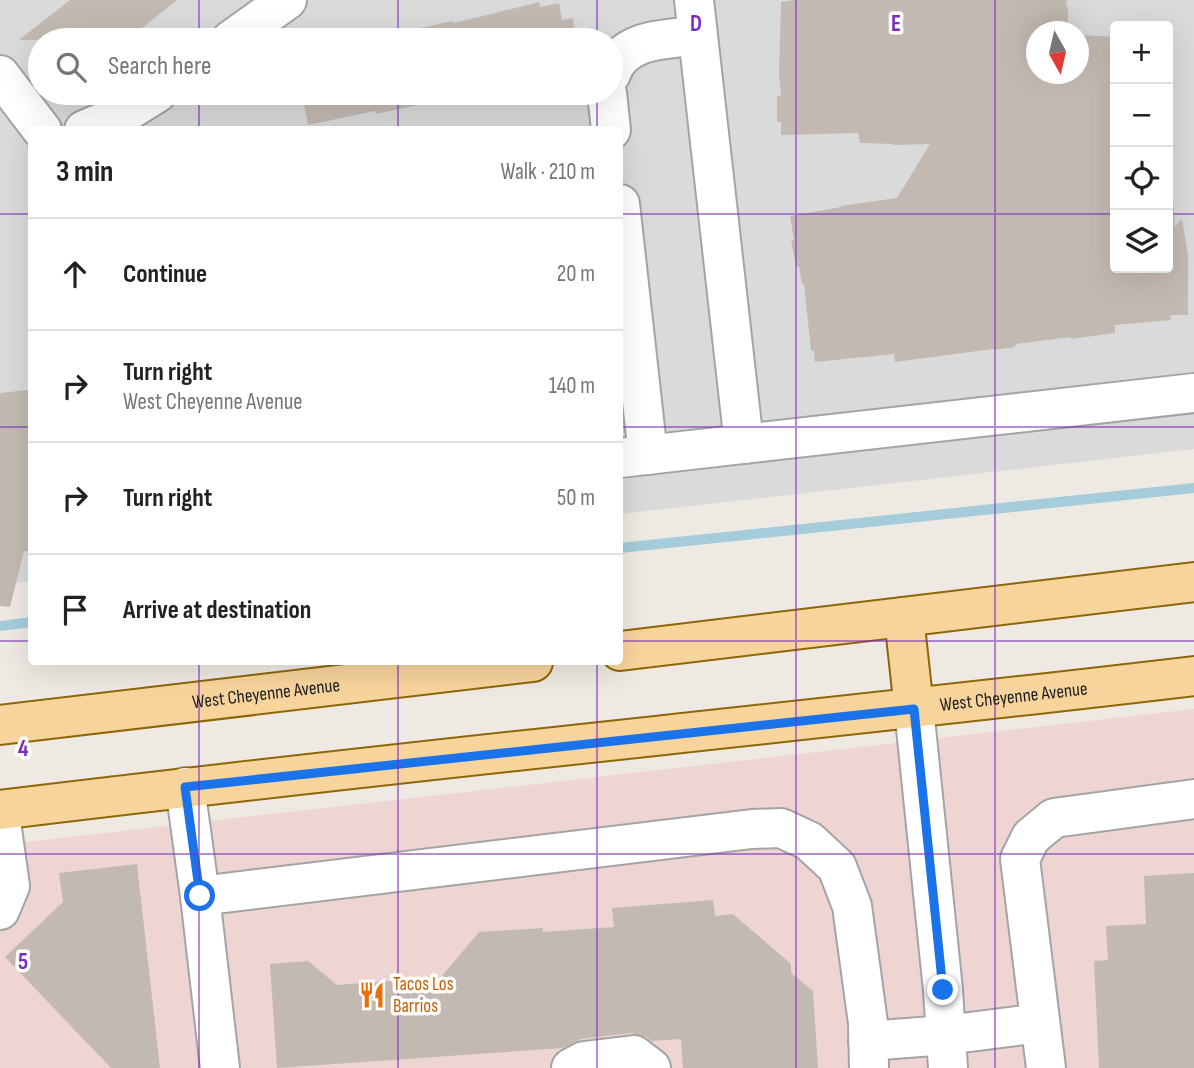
<!DOCTYPE html>
<html lang="en">
<head>
<meta charset="utf-8">
<style>
  :root { --surface:#fff; --page:#f2f2f2; --text:#222; --muted:#767676; --line:#e0e0e0 }
  body { margin:0; font-family:"Sofia Sans Condensed",sans-serif; background:var(--page); color:var(--text) }
  .controls { position:absolute; right:21px; top:21px; display:grid; overflow:hidden; border-radius:7px; box-shadow:0 7px 28px #0002 }
  .controls button { width:63px; height:63px; display:grid; place-items:center; padding:0; border:0; border-bottom:2px solid var(--line); background:var(--surface); color:var(--text); font:35px sans-serif }
  .compass { position:absolute; left:1026px; top:21px; width:63px; height:63px; border-radius:50%; background:var(--surface); box-shadow:0 7px 28px #0002; rotate:172deg }
  .stop { position:absolute; width:21px; height:21px; margin:-16px; border:5px solid #1a73e8; border-radius:50%; background:#fff }
  .stop.end { background:#1a73e8; border-color:#fff; box-shadow:0 2px 7px #0008 }
  .list { margin:0; padding:0; list-style:none }
  h2 { display:flex; justify-content:space-between; align-items:center; height:91px; margin:0; padding:0 28px; font-size:30px }
  h2 small { font-size:23px; font-weight:400; color:var(--muted) }
  .list li { display:grid; grid-template-columns:46px 1fr auto; gap:21px; align-items:center; box-sizing:border-box; height:112px; padding:0 28px; border-top:2px solid var(--line) }
  .list b { display:block; font-size:26px; white-space:nowrap }
  .list p { margin:0; font-size:23px; white-space:nowrap; color:var(--muted) }
  .list em { font-size:23px; font-style:normal; color:var(--muted) }
  .icon { flex:none; width:38px; height:38px; fill:none; stroke:currentColor; stroke-width:2; stroke-linecap:round; stroke-linejoin:round }
  .map { position:relative; flex:none; width:1194px; height:1068px; overflow:hidden }
  .search { position:absolute; background:var(--surface); box-shadow:0 7px 28px #0002; left:28px; top:28px; width:595px; height:77px; display:flex; align-items:center; gap:18px; box-sizing:border-box; padding:0 24px; border-radius:38px; color:var(--muted); font-size:26px }
  .panel { position:absolute; background:var(--surface); box-shadow:0 7px 28px #0002; left:28px; top:126px; width:595px; height:539px; border-radius:7px }
  .map>svg:first-child { display:block }
</style>
</head>
<body>
<div class="map">
<svg width="1194" height="1068" viewBox="0 0 1194 1068">
  <rect width="100%" height="100%" fill="#eeeae3"/>
  <path fill="#dbdada" fill-rule="evenodd" d="M0 0H1194V449L620 514V130H32L31 581 0 585ZM1115 26H1168V268H1115ZM1036 32H1078V74H1036ZM40 40H611V93H40Z"/>
  <polygon fill="#eed4d2" points="1194,709 1194,1068 0,1068 0,845"/>
  <g fill="none" stroke-linecap="round" stroke-linejoin="round">
    <g stroke="#a4ccda" stroke-width="10">
      <polyline points="620,548 1194,488"/>
      <polyline points="0,626 32,622"/>
    </g>
  </g>
  <g fill="#c2bab2">
    <polygon points="70,0 177,0 127,40 19,40"/>
    <polygon points="795,0 1067,0 1066,6 1068,7 1068,32 1037,32 1037,74 1079,74 1079,35 1115,37 1115,268 1168,268 1168,132 1175,226 1182,219 1188,256 1188,315 1170,315 1171,320 1115,325 1115,333 1071,339 1071,337 1016,344 1015,347 994,350 993,349 895,362 894,354 815,362 814,350 811,351 804,284 802,285 799,266 796,266 791,241 794,240 790,216 841,207 841,206 897,198 930,144 894,145 893,144 860,143 858,133 781,135 781,122 777,122 777,96 781,96 779,73 781,2"/>
    <polygon points="539,2 540,7 559,3 562,20 573,18 575,40 389,40 401,38 401,35 407,34 407,31 452,21 454,23"/>
    <polygon points="302,93 475,93 376,114 375,111 308,125"/>
    <polygon points="28,390 32,426 32,551 24,551 10,607 0,606 0,393"/>
    <polygon points="137,864 160,1068 111,1068 5,957 63,902 59,873"/>
    <polygon points="1194,873 1194,1068 1099,1068 1094,961 1108,960 1106,926 1146,924 1144,876"/>
    <polygon points="713,900 715,916 733,914 791,964 791,973 813,991 818,1068 683,1068 681,1039 652,1041 646,1037 631,1033 581,1039 563,1048 277,1068 270,964 308,961 337,985 441,977 479,932 543,928 543,932 614,927 612,908"/>
  </g>
  <g fill="none" stroke-linecap="round" stroke-linejoin="round">
    <g stroke="#a4a4a4" stroke-width="42">
      <g id="minor">
        <polyline points="694,0 744,444"/>
        <polyline points="231,40 287,0"/>
        <path d="M611 74C622 38 667 39 698 36"/>
        <polyline points="0,75 42,130"/>
        <polyline points="607,93 611,130"/>
        <polyline points="84,130 125,113 157,93"/>
        <polyline points="620,204 648,455"/>
        <polyline points="620,458 1194,393"/>
        <polyline points="914,709 943,990 948,1068"/>
        <polyline points="185,787 200,896 752,829 781,828 809,841 837,867 852,906 868,1023 869,1068"/>
        <polyline points="0,815 10,886 0,910"/>
        <polyline points="200,896 220,1068"/>
        <polyline points="868,1041 946,1035 1040,1023"/>
        <polyline points="571,1068 584,1061 634,1055 651,1068"/>
        <polyline points="1046,1068 1020,859 1031,837 1054,818 1194,799"/>
      </g>
    </g>
    <g stroke="#906605" stroke-width="42">
      <g id="major">
        <polyline points="904,617 914,709"/>
        <polyline points="620,651 1194,582"/>
        <path id="s1" d="M0 725 533 662"/>
        <path id="s2" d="M0 810C398 761 796 723 1194 676"/>
      </g>
    </g>
    <use href="#minor" stroke="#fff" stroke-width="38"/>
    <use href="#major" stroke="#f8d49d" stroke-width="38"/>
  </g>
  <g fill="none" stroke-linecap="round" stroke-linejoin="round">
    <polyline stroke="#1a73e8" stroke-width="9" points="200,896 185,787 914,709 943,990"/>
  </g>
  <path fill="none" stroke="#7b2cbf" stroke-width="2" stroke-opacity="0.55" d="M199 0V40M398 0V40M597 0V40M796 0V1068M995 0V1068M199 93V130M398 93V130M597 93V130M0 214H32M620 214H1115M1168 214H1194M0 427H32M620 427H1194M0 641H32M620 641H1194M199 662V1068M398 662V1068M597 662V1068M0 854H1194"/>
  <defs>
    <g id="restaurant-bare" transform="scale(2.1)"><path d="M-5-6h1v4h1v-4h1v4h1v-4h1v5L-1.5 .5V6h-2V.5L-5-1ZM5-6V6H3V1.5H1.5Q1.5-4 5-6Z" fill="#e8710a" stroke="#fff" stroke-width="2.5" paint-order="stroke"/></g>
  </defs>
  <g fill-rule="evenodd">
    <use href="#restaurant-bare" x="372" y="995"/>
  </g>
  <g text-anchor="middle" dominant-baseline="central" stroke-width="7" stroke-linejoin="round" paint-order="stroke">
    <g font-size="19" fill="#1d1d1d" stroke="#fff">
      <text stroke="none"><textPath href="#s1" startOffset="268">West Cheyenne Avenue</textPath></text>
      <text stroke="none"><textPath href="#s2" startOffset="1020">West Cheyenne Avenue</textPath></text>
    </g>
    <g font-size="19" fill="#c56008" stroke="#fff" text-anchor="start">
      <text x="393" y="984">Tacos Los<tspan x="393" dy="22">Barrios</tspan></text>
    </g>
  </g>
  <g font-size="23" text-anchor="middle" font-weight="bold" fill="#7b2cbf" stroke="#fff" stroke-width="7" stroke-linejoin="round" paint-order="stroke">
    <text x="696" y="31">D</text>
    <text x="896" y="31">E</text>
    <text x="23" y="756">4</text>
    <text x="23" y="969">5</text>
  </g>
</svg>
<div class="controls">
<button>+</button>
<button>−</button>
<button><svg class="icon" aria-label="locate" viewBox="0 0 24 24"><circle cx="12" cy="12" r="6"/><path d="M12 2v4M12 18v4M2 12h4M18 12h4"/></svg></button>
<button><svg class="icon" aria-label="layers" viewBox="0 0 24 24"><path d="M12 4l9 5-9 5-9-5zM3 14l9 5 9-5"/></svg></button>
</div>
<svg class="compass" viewBox="-18 -18 36 36"><path d="M0-13l5 13h-10z" fill="#e53935"/><path d="M0 13l5-13h-10z" fill="#767676"/></svg>
<div class="stop" style="left:200px;top:896px"></div>
<div class="stop end" style="left:943px;top:990px"></div>
<div class="search"><svg class="icon" aria-label="search" viewBox="0 0 24 24"><circle cx="10" cy="10" r="6"/><path d="M15 15l6 6"/></svg>Search here</div>
<section class="panel">
<h2>3 min<small>Walk · 210 m</small></h2>
<ul class="list">
<li><svg class="icon" aria-label="ahead" viewBox="0 0 24 24"><path d="M12 20V5M6 11l6-6 6 6"/></svg><div><b>Continue</b></div><em>20 m</em></li>
<li><svg class="icon" aria-label="right" viewBox="0 0 24 24"><path d="M7 20v-9h11M14 6l5 5-5 5"/></svg><div><b>Turn right</b><p>West Cheyenne Avenue</p></div><em>140 m</em></li>
<li><svg class="icon" aria-label="right" viewBox="0 0 24 24"><path d="M7 20v-9h11M14 6l5 5-5 5"/></svg><div><b>Turn right</b></div><em>50 m</em></li>
<li><svg class="icon" aria-label="arrive" viewBox="0 0 24 24"><path d="M6 21V4h12l-3 4 3 4H6"/></svg><div><b>Arrive at destination</b></div></li>
</ul>
</section>
</div>
</body>
</html>
